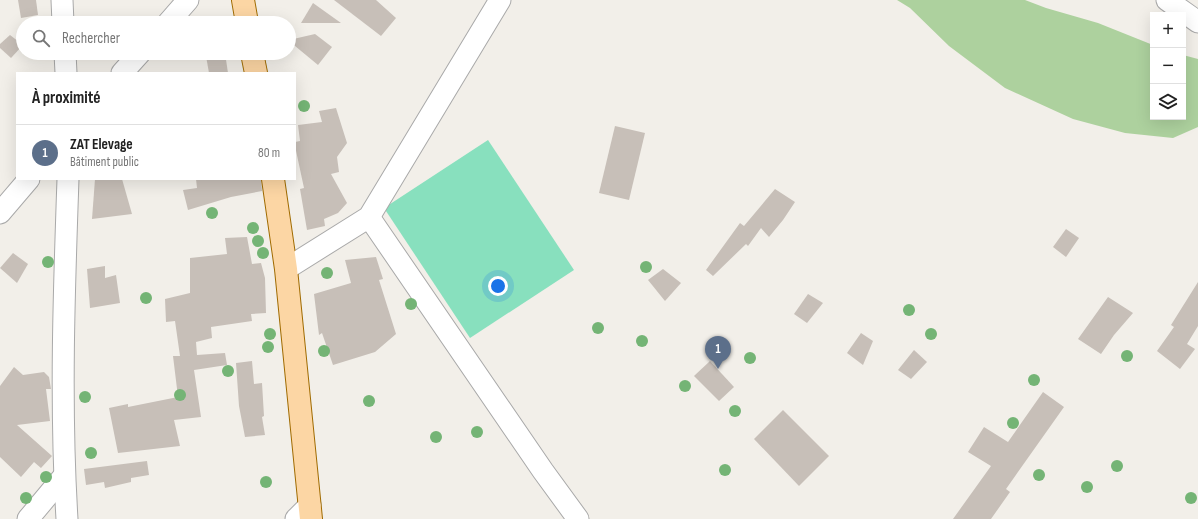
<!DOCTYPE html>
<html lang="fr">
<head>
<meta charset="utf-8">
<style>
  :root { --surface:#fff; --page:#f6f6f6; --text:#222; --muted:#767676; --line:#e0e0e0; --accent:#ea580c }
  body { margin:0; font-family:"Sofia Sans Condensed",sans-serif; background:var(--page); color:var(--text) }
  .controls { position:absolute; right:12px; top:12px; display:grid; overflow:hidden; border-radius:0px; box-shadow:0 4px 16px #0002 }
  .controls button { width:36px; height:36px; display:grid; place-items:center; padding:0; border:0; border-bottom:1px solid var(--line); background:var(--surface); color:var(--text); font:20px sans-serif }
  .you { position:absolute; left:498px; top:286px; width:14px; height:14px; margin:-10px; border:3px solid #fff; border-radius:50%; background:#1a73e8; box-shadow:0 0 0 6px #1a73e833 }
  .badge { display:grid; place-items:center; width:26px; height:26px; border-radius:50%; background:var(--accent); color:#fff; font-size:13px; font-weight:700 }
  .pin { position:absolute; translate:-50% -33px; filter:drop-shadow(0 1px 2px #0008) }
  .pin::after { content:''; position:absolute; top:21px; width:14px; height:12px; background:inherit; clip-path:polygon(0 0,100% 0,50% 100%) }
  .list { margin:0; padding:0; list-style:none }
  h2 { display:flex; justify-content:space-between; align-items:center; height:52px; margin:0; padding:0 16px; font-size:17px }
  h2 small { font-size:13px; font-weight:400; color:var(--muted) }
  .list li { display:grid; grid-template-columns:26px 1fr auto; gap:12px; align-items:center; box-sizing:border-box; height:56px; padding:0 16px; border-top:1px solid var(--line) }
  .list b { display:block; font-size:15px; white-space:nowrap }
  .list p { margin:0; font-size:13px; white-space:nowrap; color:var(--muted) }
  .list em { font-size:13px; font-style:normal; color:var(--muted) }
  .icon { flex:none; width:22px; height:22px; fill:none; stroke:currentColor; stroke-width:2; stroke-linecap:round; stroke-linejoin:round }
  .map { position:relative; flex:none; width:1198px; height:519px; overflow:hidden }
  .search { position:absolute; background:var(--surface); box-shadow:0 4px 16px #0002; left:16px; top:16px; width:280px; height:44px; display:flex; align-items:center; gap:10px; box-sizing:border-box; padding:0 14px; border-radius:22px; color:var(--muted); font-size:15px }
  .panel { position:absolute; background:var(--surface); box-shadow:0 4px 16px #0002; left:16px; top:72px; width:280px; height:108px; border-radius:0px }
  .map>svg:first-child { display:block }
</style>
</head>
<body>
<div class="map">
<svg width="1198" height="519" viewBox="0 0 1198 519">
  <rect width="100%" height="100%" fill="#f2efe9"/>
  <polygon fill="#add19e" points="897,0 1025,0 1046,8 1098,23 1153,45 1153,117 1183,117 1183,55 1198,59 1198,127 1173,138 1125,133 1073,119 1005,88 949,46 910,8"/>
  <polygon fill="#88e0be" points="488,140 574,270 470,338 384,208"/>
  <g fill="#c7bfb8">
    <polygon points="18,0 36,0 38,15 21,18"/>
    <polygon points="334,0 376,0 396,18 381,36"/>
    <polygon points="313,3 341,23 301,23"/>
    <polygon points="315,34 332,47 318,65 289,41 289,40"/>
    <polygon points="10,35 23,45 11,58 0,48 0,44"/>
    <polygon points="220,53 225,53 228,73 209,73 206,56"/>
    <polygon points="336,108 347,143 337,157 339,172 331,174 347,203 338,213 324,219 325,226 307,230 300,189 304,188 295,146 295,142 300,141 298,125 322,122 319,111"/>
    <polygon points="615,126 645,133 629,200 599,193"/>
    <polygon points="95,179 122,179 132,214 92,219"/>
    <polygon points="196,179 261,179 262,191 231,197 188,210 183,190 197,188"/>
    <polygon points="775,189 795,202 783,220 769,237 761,228 748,246 746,244 713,276 706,270 740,223 744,226"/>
    <polygon points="1066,229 1079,238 1066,257 1053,247"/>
    <polygon points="247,237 252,264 261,263 265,278 266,313 251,314 252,321 211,327 212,338 196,342 197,355 225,353 227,365 194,370 201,417 174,420 180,446 118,453 109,408 128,404 128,407 178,397 173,356 180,356 175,321 166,322 165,299 190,293 190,258 227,254 225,238"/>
    <polygon points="13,253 28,264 17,283 0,268"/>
    <polygon points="376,257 383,279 379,280 396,334 375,352 333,365 322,333 319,335 314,294 351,283 345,260"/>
    <polygon points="105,266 105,278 116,275 120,303 90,308 87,269"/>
    <polygon points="663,269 681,283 665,301 648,280"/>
    <polygon points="1198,282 1198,326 1187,344 1195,349 1180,369 1157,351 1174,327 1171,325"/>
    <polygon points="808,294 823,303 807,323 794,314"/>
    <polygon points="1108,297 1133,313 1114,335 1101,354 1078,339"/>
    <polygon points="861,333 873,341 863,365 847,353"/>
    <polygon points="914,350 927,362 911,379 898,370"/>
    <polygon points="252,361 254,384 262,383 264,416 262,417 265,435 245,437 239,406 236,363"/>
    <polygon points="710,361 734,387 719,401 694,376"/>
    <polygon points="14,367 23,375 44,372 49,377 51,389 46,389 50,421 17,425 52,456 41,468 34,462 21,477 0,457 0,386"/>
    <polygon points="1043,392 1064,407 1006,489 1010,492 991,519 953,519 991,466 968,452 984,427 1008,442"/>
    <polygon points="783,410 829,456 799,486 754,439"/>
    <polygon points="147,461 149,475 131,478 131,482 105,488 104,482 86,485 84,469"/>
  </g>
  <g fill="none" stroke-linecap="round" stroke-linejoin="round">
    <g stroke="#a9a9a9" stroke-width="23">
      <g id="minor">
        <polyline points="62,0 63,23"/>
        <polyline points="1167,0 1198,22"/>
        <polyline points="168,23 188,0"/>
        <polyline points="65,53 66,73"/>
        <polyline points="122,73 140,53"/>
        <polyline points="0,213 29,179"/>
        <polyline points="369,217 543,471 578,519"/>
        <polyline points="286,269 369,217 500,0"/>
        <polyline points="28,519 64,476"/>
        <path d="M67 519C60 406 64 292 68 179"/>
        <polyline points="296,519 310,505"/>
      </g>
    </g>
    <g stroke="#a06b00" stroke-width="24">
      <g id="primary">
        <polyline points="243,0 247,23"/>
        <polyline points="252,53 256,73"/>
        <polyline points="273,179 286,269 311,519"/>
      </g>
    </g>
    <use href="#minor" stroke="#fff" stroke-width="21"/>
    <use href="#primary" stroke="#fcd6a4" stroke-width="22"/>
  </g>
  <g fill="#74b475">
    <circle cx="304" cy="106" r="6"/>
    <circle cx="212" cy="213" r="6"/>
    <circle cx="253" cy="228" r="6"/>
    <circle cx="258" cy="241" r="6"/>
    <circle cx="263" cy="253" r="6"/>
    <circle cx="48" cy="262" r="6"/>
    <circle cx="646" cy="267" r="6"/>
    <circle cx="327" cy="273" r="6"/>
    <circle cx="146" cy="298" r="6"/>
    <circle cx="411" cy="304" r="6"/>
    <circle cx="909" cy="310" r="6"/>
    <circle cx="598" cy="328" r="6"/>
    <circle cx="270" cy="334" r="6"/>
    <circle cx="931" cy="334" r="6"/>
    <circle cx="642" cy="341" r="6"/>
    <circle cx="268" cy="347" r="6"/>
    <circle cx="324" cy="351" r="6"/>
    <circle cx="1127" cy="356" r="6"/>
    <circle cx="750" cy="358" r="6"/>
    <circle cx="228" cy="371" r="6"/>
    <circle cx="1034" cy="380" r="6"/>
    <circle cx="685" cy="386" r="6"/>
    <circle cx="180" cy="395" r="6"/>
    <circle cx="85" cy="397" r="6"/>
    <circle cx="369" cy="401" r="6"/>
    <circle cx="735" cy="411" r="6"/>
    <circle cx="1013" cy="423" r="6"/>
    <circle cx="477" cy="432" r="6"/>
    <circle cx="436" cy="437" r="6"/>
    <circle cx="91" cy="453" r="6"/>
    <circle cx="1117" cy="466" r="6"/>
    <circle cx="725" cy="470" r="6"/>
    <circle cx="1039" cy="475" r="6"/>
    <circle cx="46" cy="477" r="6"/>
    <circle cx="266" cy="482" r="6"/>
    <circle cx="1087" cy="487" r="6"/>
    <circle cx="26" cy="498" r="6"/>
    <circle cx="1191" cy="498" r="6"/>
  </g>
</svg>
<div class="controls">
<button>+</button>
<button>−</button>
<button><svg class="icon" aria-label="layers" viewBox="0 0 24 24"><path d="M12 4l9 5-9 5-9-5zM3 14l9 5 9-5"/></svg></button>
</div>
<div class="you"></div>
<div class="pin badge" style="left:718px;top:369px;background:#5c6f8a">1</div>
<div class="search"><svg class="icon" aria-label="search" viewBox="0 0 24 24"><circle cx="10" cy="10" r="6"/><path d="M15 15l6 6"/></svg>Rechercher</div>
<section class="panel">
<h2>À proximité<small></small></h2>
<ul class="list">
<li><span class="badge" style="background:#5c6f8a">1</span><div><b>ZAT Elevage</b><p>Bâtiment public</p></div><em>80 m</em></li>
</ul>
</section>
</div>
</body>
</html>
